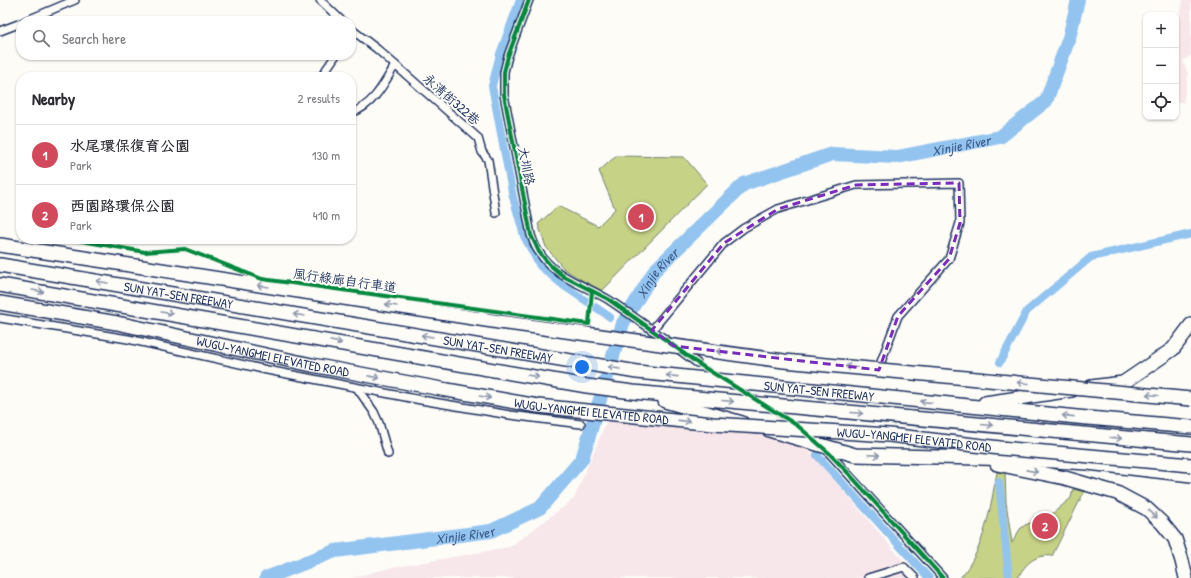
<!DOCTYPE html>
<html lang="en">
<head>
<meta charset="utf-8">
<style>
  :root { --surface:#fff; --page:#f7f7f7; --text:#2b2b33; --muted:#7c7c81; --line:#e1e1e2; --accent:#d1495b }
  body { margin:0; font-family:"Patrick Hand","LXGW WenKai TC",sans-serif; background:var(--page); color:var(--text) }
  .controls { position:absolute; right:12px; top:12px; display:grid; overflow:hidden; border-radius:8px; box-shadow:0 1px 3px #0004 }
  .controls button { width:36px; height:36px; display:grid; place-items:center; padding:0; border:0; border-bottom:1px solid var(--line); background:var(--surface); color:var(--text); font:20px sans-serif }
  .you { position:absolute; left:582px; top:367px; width:14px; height:14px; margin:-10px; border:3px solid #fff; border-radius:50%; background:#1a73e8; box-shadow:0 0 0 6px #1a73e833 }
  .badge { display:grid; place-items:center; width:26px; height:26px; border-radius:50%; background:var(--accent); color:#fff; font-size:13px; font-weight:700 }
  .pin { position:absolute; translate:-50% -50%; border:2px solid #fff; box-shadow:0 1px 4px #0006 }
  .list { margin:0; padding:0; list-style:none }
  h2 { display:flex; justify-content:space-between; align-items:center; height:52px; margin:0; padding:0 16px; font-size:17px }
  h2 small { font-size:13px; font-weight:400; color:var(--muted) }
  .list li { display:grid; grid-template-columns:26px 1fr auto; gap:12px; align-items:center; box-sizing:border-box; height:60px; padding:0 16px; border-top:1px solid var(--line) }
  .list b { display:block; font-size:15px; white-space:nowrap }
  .list p { margin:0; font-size:13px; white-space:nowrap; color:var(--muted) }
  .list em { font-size:13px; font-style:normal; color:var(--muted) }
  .icon { flex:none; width:22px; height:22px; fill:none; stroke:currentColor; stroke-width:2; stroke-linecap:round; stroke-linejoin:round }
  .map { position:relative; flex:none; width:1191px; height:578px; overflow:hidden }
  .search { position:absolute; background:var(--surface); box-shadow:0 1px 3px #0004; left:16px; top:16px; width:340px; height:44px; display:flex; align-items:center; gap:10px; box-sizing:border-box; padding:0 14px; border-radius:16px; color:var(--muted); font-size:15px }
  .panel { position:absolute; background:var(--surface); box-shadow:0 1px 3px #0004; left:16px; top:72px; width:340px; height:172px; border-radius:16px }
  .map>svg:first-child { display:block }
</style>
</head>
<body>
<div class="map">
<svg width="1191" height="578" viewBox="0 0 1191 578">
  <rect width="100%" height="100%" fill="#fdfcf7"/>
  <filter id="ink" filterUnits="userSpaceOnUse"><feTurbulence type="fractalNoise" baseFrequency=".025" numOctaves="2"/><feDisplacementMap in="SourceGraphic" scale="8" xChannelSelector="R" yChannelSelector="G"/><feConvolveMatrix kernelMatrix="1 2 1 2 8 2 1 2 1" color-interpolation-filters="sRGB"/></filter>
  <g filter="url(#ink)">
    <g fill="#f7e6ea">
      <polygon points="1183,0 1191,0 1191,55 1183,61 1188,75 1183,103 1176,101 1176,39"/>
      <polygon points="608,418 798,438 918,578 351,578 386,569 510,547 574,499"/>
    </g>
    <g fill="#c6d286" stroke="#708072">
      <polygon points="616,156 684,157 707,184 601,292 564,269 546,247 538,224 558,206 598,226 615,209 599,171"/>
      <path d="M997 472H1005L1006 502 1012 543 1020 529 1025 525 1052 514 1071 498 1073 489 1084 492 1052 556C1036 554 1025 563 1018 578H960C985 549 990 508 997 472Z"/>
    </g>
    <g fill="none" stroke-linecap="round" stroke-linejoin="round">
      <g stroke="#93c4ef" stroke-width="8">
        <polyline points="520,0 500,54 492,86 513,197 524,236 540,266 564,286 610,317"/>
        <polyline points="1000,362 1027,311 1091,257 1191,234"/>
        <polyline points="817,455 929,578"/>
        <polyline points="999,482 1009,578"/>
      </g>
      <path stroke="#93c4ef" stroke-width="14" id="s1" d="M266 578 335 551 491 531 540 508 582 459 623 323 655 270 744 184 832 154 897 157 1000 137 1046 101 1069 38 1078 0"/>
      <g stroke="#d0d3d8" stroke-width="7" stroke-dasharray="7 3.5" stroke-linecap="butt">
        <polyline points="697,363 720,378"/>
        <polyline points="731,384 758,401"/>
        <polyline points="768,408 800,428"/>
      </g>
      <g stroke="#1b2f5e" stroke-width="10">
        <g id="street">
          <polyline points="320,0 342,21"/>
          <path d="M529 0 508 56 504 72V95L531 235C533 241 535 247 539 252 555 278 585 285 609 300 639 320 668 341 697 363"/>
          <polyline points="25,21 75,0"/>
          <polyline points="351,29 377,49 478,138 482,152 488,160 496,213"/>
          <polyline points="0,31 21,23"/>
          <polyline points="321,77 336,55"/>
          <path d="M351 113C373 106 384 84 395 65"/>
          <polyline points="0,318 128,339 267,370 421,400 510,415 581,424"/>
          <polyline points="652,330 724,243 744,228 778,209 856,185 959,183 960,223 949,259 898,316 878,370"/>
          <polyline points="357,388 374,412 379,423 388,454"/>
          <polyline points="829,453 943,578"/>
          <polyline points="868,578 904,567 915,578"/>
        </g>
      </g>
      <g stroke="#1b2f5e" stroke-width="16">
        <g id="highway">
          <polyline points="0,245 499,322"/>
          <path id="s2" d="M0 265 637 372 1077 417 1191 427"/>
          <polyline points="0,285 587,386 633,392 1191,444"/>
          <path id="s3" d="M0 303 117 323 312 365 447 390"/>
          <polyline points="1091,387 1123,383 1173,349 1191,325"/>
          <polyline points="665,401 742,423"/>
          <polyline points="985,403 1072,390"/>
          <polyline points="769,430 855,455 1020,459 1088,463 1191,475"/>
          <polyline points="997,464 1065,478 1117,493 1147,509 1162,523 1175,539 1182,561 1186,578"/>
        </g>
      </g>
      <use href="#street" stroke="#fdfcf7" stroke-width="7"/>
      <use href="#highway" stroke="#fdfcf7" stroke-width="13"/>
      <g stroke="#1b2f5e" stroke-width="16" stroke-linecap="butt">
        <g id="highway-bridge">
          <polyline points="499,322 784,361 1191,399"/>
          <path id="s4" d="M447 390 538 406 713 424 889 435 1000 448 1191 465"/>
        </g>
      </g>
      <use href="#highway-bridge" stroke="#fdfcf7" stroke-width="13"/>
      <g stroke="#fdfcf7" stroke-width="6">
        <g id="cycleway">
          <polyline points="529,0 508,56 504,72 504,95 531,235 539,252 550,265 563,276 608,299 652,330 697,363 798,426 829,453 851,476 943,578"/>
          <polyline points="70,239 145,252 185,249 262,279 589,324 592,291"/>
        </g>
      </g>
      <use href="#cycleway" stroke="#00873e" stroke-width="4"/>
    </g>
    <defs><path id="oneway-shaft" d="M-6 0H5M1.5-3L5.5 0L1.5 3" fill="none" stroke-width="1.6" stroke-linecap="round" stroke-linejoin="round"/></defs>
    <g stroke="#8c96aa">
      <use href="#oneway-shaft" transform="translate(102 282) rotate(-171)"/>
      <use href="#oneway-shaft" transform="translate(263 286) rotate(-171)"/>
      <use href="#oneway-shaft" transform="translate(38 291) rotate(10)"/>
      <use href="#oneway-shaft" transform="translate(391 305) rotate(-171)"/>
      <use href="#oneway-shaft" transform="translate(167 313) rotate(10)"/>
      <use href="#oneway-shaft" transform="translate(299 315) rotate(-171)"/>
      <use href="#oneway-shaft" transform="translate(427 336) rotate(-171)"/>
      <use href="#oneway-shaft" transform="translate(336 342) rotate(10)"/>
      <use href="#oneway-shaft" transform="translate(722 352) rotate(-172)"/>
      <use href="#oneway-shaft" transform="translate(851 367) rotate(-175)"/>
      <use href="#oneway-shaft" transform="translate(614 368) rotate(-170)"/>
      <use href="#oneway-shaft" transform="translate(533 376) rotate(10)"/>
      <use href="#oneway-shaft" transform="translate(672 376) rotate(-174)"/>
      <use href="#oneway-shaft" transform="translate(374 377) rotate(11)"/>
      <use href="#oneway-shaft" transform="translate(1023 383) rotate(-175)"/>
      <use href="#oneway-shaft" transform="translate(1152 395) rotate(-175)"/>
      <use href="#oneway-shaft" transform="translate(485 397) rotate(10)"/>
      <use href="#oneway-shaft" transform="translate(728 401) rotate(5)"/>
      <use href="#oneway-shaft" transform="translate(926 402) rotate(-174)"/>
      <use href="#oneway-shaft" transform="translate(857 413) rotate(5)"/>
      <use href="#oneway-shaft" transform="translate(1068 416) rotate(-174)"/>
      <use href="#oneway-shaft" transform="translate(684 421) rotate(6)"/>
      <use href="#oneway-shaft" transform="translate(987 425) rotate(5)"/>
      <use href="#oneway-shaft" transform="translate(1116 438) rotate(5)"/>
      <use href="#oneway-shaft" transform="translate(874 455) rotate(2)"/>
      <use href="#oneway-shaft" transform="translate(1032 471) rotate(11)"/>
      <use href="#oneway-shaft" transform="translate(1153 514) rotate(43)"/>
    </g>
  </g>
  <path fill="none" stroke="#7b2cbf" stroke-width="3" stroke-dasharray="8 5" stroke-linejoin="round" d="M959 183 960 223 949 259 898 316 879 370 674 346 652 330 724 243 778 209 856 185Z"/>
  <g text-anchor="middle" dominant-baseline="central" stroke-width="4" stroke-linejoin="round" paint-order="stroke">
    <g font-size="13" fill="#1b2f5e" stroke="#fdfcf7">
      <text transform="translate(452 99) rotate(41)">永清街322巷</text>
      <text transform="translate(527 166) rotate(79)">大圳路</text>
      <text transform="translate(345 280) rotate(8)">風行綠廊自行車道</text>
      <text stroke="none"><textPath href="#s2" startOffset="181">SUN YAT-SEN FREEWAY</textPath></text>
      <text stroke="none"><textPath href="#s2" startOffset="505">SUN YAT-SEN FREEWAY</textPath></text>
      <text stroke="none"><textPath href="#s3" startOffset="278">WUGU-YANGMEI ELEVATED ROAD</textPath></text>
      <text stroke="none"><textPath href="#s2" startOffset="829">SUN YAT-SEN FREEWAY</textPath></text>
      <text stroke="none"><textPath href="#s4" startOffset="146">WUGU-YANGMEI ELEVATED ROAD</textPath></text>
      <text stroke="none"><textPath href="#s4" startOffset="470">WUGU-YANGMEI ELEVATED ROAD</textPath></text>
    </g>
    <g font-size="14" font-style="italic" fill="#3f5c8a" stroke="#fdfcf7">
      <text stroke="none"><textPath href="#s1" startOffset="901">Xinjie River</textPath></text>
      <text stroke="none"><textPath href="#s1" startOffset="553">Xinjie River</textPath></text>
      <text stroke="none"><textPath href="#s1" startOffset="205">Xinjie River</textPath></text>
    </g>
  </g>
</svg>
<div class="controls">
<button>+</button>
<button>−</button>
<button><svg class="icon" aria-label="locate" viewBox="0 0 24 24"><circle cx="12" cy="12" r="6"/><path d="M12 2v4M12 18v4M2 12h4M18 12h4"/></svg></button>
</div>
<div class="you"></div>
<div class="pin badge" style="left:641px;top:217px">1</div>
<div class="pin badge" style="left:1045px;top:526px">2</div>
<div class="search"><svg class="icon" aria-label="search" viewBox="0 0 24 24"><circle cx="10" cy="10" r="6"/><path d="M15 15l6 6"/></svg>Search here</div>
<section class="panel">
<h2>Nearby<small>2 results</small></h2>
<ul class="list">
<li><span class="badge">1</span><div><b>水尾環保復育公園</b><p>Park</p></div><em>130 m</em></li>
<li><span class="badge">2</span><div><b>西園路環保公園</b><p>Park</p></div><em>410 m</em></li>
</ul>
</section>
</div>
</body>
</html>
